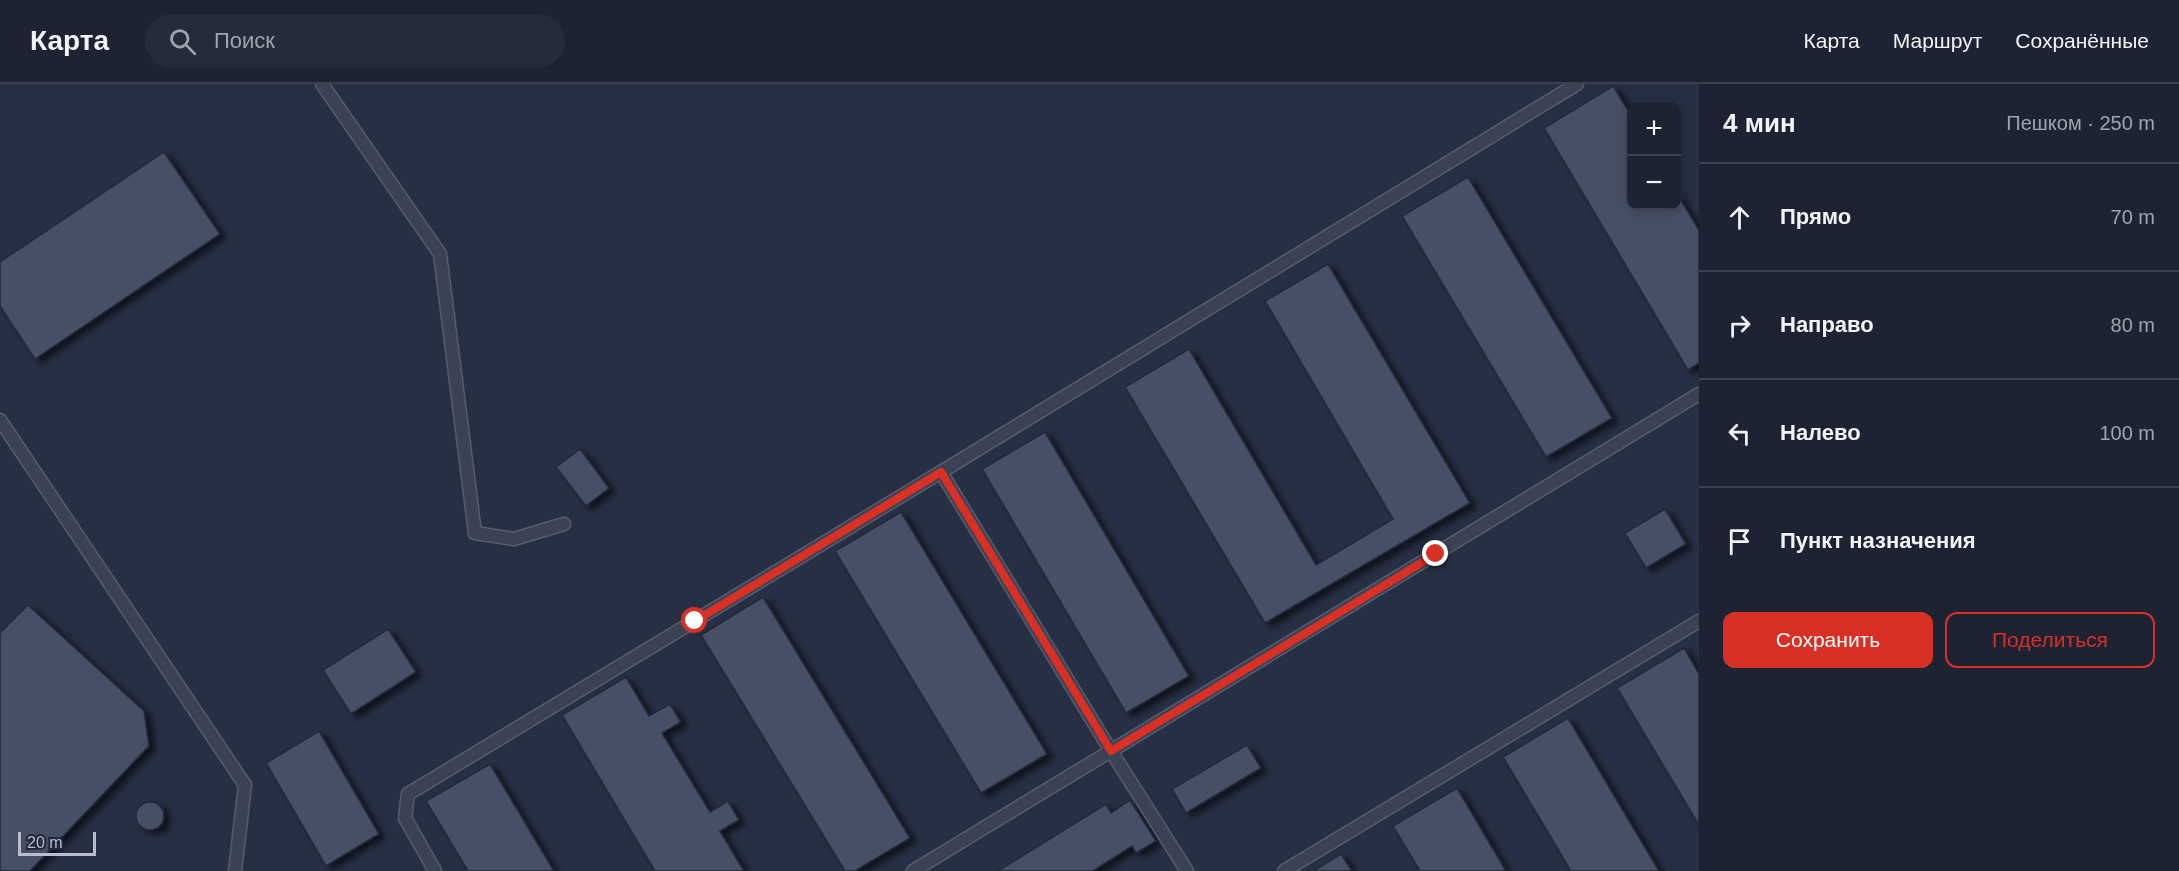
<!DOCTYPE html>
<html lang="ru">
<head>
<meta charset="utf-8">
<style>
  :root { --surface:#1d2333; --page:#252b3b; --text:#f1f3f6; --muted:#a0a4ac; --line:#3b404e; --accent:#d93025 }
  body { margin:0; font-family:Helvetica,sans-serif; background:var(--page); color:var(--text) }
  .controls { position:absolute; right:18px; top:18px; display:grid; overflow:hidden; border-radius:12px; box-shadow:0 3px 15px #0003 }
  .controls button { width:54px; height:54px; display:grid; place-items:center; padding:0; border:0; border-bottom:2px solid var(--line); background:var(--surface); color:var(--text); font:30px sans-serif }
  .scale { position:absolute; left:18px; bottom:15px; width:78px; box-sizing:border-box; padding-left:6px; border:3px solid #b8becd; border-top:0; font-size:16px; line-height:21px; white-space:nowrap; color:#b8becd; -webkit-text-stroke:4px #202739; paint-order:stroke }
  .stop { position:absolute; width:18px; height:18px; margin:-14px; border:4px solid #d93025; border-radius:50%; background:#fff }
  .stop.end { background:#d93025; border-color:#fff; box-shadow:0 2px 6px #0008 }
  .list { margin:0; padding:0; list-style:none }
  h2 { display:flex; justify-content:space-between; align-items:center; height:78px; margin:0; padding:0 24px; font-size:26px }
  h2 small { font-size:20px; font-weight:400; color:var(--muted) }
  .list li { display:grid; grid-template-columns:39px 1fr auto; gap:18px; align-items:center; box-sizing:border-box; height:108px; padding:0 24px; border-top:2px solid var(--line) }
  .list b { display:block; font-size:22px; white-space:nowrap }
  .list em { font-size:20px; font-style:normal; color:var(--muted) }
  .actions { display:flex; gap:12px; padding:18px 24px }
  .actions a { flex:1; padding:14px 0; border:2px solid var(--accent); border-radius:12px; text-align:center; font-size:21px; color:var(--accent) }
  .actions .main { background:var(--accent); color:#fff }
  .icon { flex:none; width:33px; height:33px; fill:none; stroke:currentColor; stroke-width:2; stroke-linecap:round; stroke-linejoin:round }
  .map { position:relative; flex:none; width:1699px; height:787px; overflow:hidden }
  header { display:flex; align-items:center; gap:36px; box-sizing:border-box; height:84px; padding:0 30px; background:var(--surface); border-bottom:2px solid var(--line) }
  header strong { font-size:28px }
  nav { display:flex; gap:33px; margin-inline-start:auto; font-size:21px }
  .search { width:420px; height:54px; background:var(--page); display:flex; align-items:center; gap:15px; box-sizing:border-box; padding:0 21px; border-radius:33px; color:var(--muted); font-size:22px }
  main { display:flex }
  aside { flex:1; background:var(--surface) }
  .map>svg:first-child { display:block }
</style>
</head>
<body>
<header>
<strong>Карта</strong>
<div class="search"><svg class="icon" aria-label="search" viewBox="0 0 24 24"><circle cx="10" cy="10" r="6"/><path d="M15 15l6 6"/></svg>Поиск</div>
<nav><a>Карта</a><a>Маршрут</a><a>Сохранённые</a></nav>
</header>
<main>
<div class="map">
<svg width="1699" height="787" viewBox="0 0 1699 787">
  <defs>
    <filter id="shadow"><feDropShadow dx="6" dy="4" stdDeviation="3" flood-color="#0009"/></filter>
  </defs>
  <rect width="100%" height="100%" fill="#272f44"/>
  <g fill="#464f66" stroke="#22293a" stroke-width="1.5" filter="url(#shadow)">
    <polygon points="1613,2 1632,33 1632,122 1676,122 1676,108 1699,146 1699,279 1688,286 1544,44"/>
    <polygon points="164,68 220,150 35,275 0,222 0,178"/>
    <polygon points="1468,93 1612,334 1546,373 1402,132"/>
    <polygon points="1328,180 1470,419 1265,539 1125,303 1189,265 1316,481 1393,435 1265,217"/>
    <polygon points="1045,348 1189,592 1126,629 982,385"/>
    <polygon points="580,365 609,404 586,422 556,383"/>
    <polygon points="1665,425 1686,460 1646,484 1625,449"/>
    <polygon points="901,428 1047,670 981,709 835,467"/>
    <polygon points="763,513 910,754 855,787 845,787 701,551"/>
    <polygon points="28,521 144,627 149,662 30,787 0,787 0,549"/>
    <polygon points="388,545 416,588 351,630 323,586"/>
    <polygon points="1684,564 1699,590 1699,741 1617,604"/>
    <polygon points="626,593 649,632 670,620 681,638 662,649 710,728 728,717 739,736 720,747 744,787 655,787 562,631"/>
    <polygon points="1568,634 1659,787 1571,787 1503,673"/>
    <polygon points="319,647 379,750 326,782 266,679"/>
    <polygon points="1247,661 1261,684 1186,729 1172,705"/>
    <polygon points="490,680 554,787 468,787 426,717"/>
    <polygon points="1457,704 1506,787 1420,787 1393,742"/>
    <polygon points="1130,716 1156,757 1136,769 1132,762 1093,787 998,787 1106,720 1111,729"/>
    <circle cx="150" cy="732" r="14"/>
    <polygon points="1341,770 1352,787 1313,787"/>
  </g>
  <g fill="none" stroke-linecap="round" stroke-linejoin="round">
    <g stroke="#565d6d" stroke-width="15">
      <g id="lane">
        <polyline points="322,0 440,170 475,449 514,455 564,440"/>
        <polyline points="0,336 245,701 235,787"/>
        <polyline points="435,787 405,734 408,710 941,388"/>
        <polyline points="913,787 1699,310"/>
        <polyline points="1187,787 1111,667 941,388 1577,0"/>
        <polyline points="1284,787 1699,537"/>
      </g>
    </g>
    <use href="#lane" stroke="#3b4253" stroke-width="12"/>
  </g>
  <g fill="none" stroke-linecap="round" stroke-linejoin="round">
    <polyline stroke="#d93025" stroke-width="8" points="695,537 941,388 1111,667 1436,470"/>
  </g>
</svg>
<div class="controls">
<button>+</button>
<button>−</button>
</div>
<div class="scale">20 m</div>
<div class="stop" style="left:695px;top:537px"></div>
<div class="stop end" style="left:1436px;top:470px"></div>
</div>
<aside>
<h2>4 мин<small>Пешком · 250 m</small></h2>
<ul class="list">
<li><svg class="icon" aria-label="ahead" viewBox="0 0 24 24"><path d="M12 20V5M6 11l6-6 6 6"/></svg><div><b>Прямо</b></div><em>70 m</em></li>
<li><svg class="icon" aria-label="right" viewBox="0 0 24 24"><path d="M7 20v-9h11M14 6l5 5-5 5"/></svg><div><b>Направо</b></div><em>80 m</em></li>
<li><svg class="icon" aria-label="left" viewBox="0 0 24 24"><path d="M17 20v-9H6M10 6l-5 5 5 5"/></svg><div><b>Налево</b></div><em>100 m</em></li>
<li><svg class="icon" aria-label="arrive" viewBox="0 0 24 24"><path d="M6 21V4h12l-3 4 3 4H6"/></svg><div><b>Пункт назначения</b></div></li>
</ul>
<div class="actions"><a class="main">Сохранить</a><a>Поделиться</a></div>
</aside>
</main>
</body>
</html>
